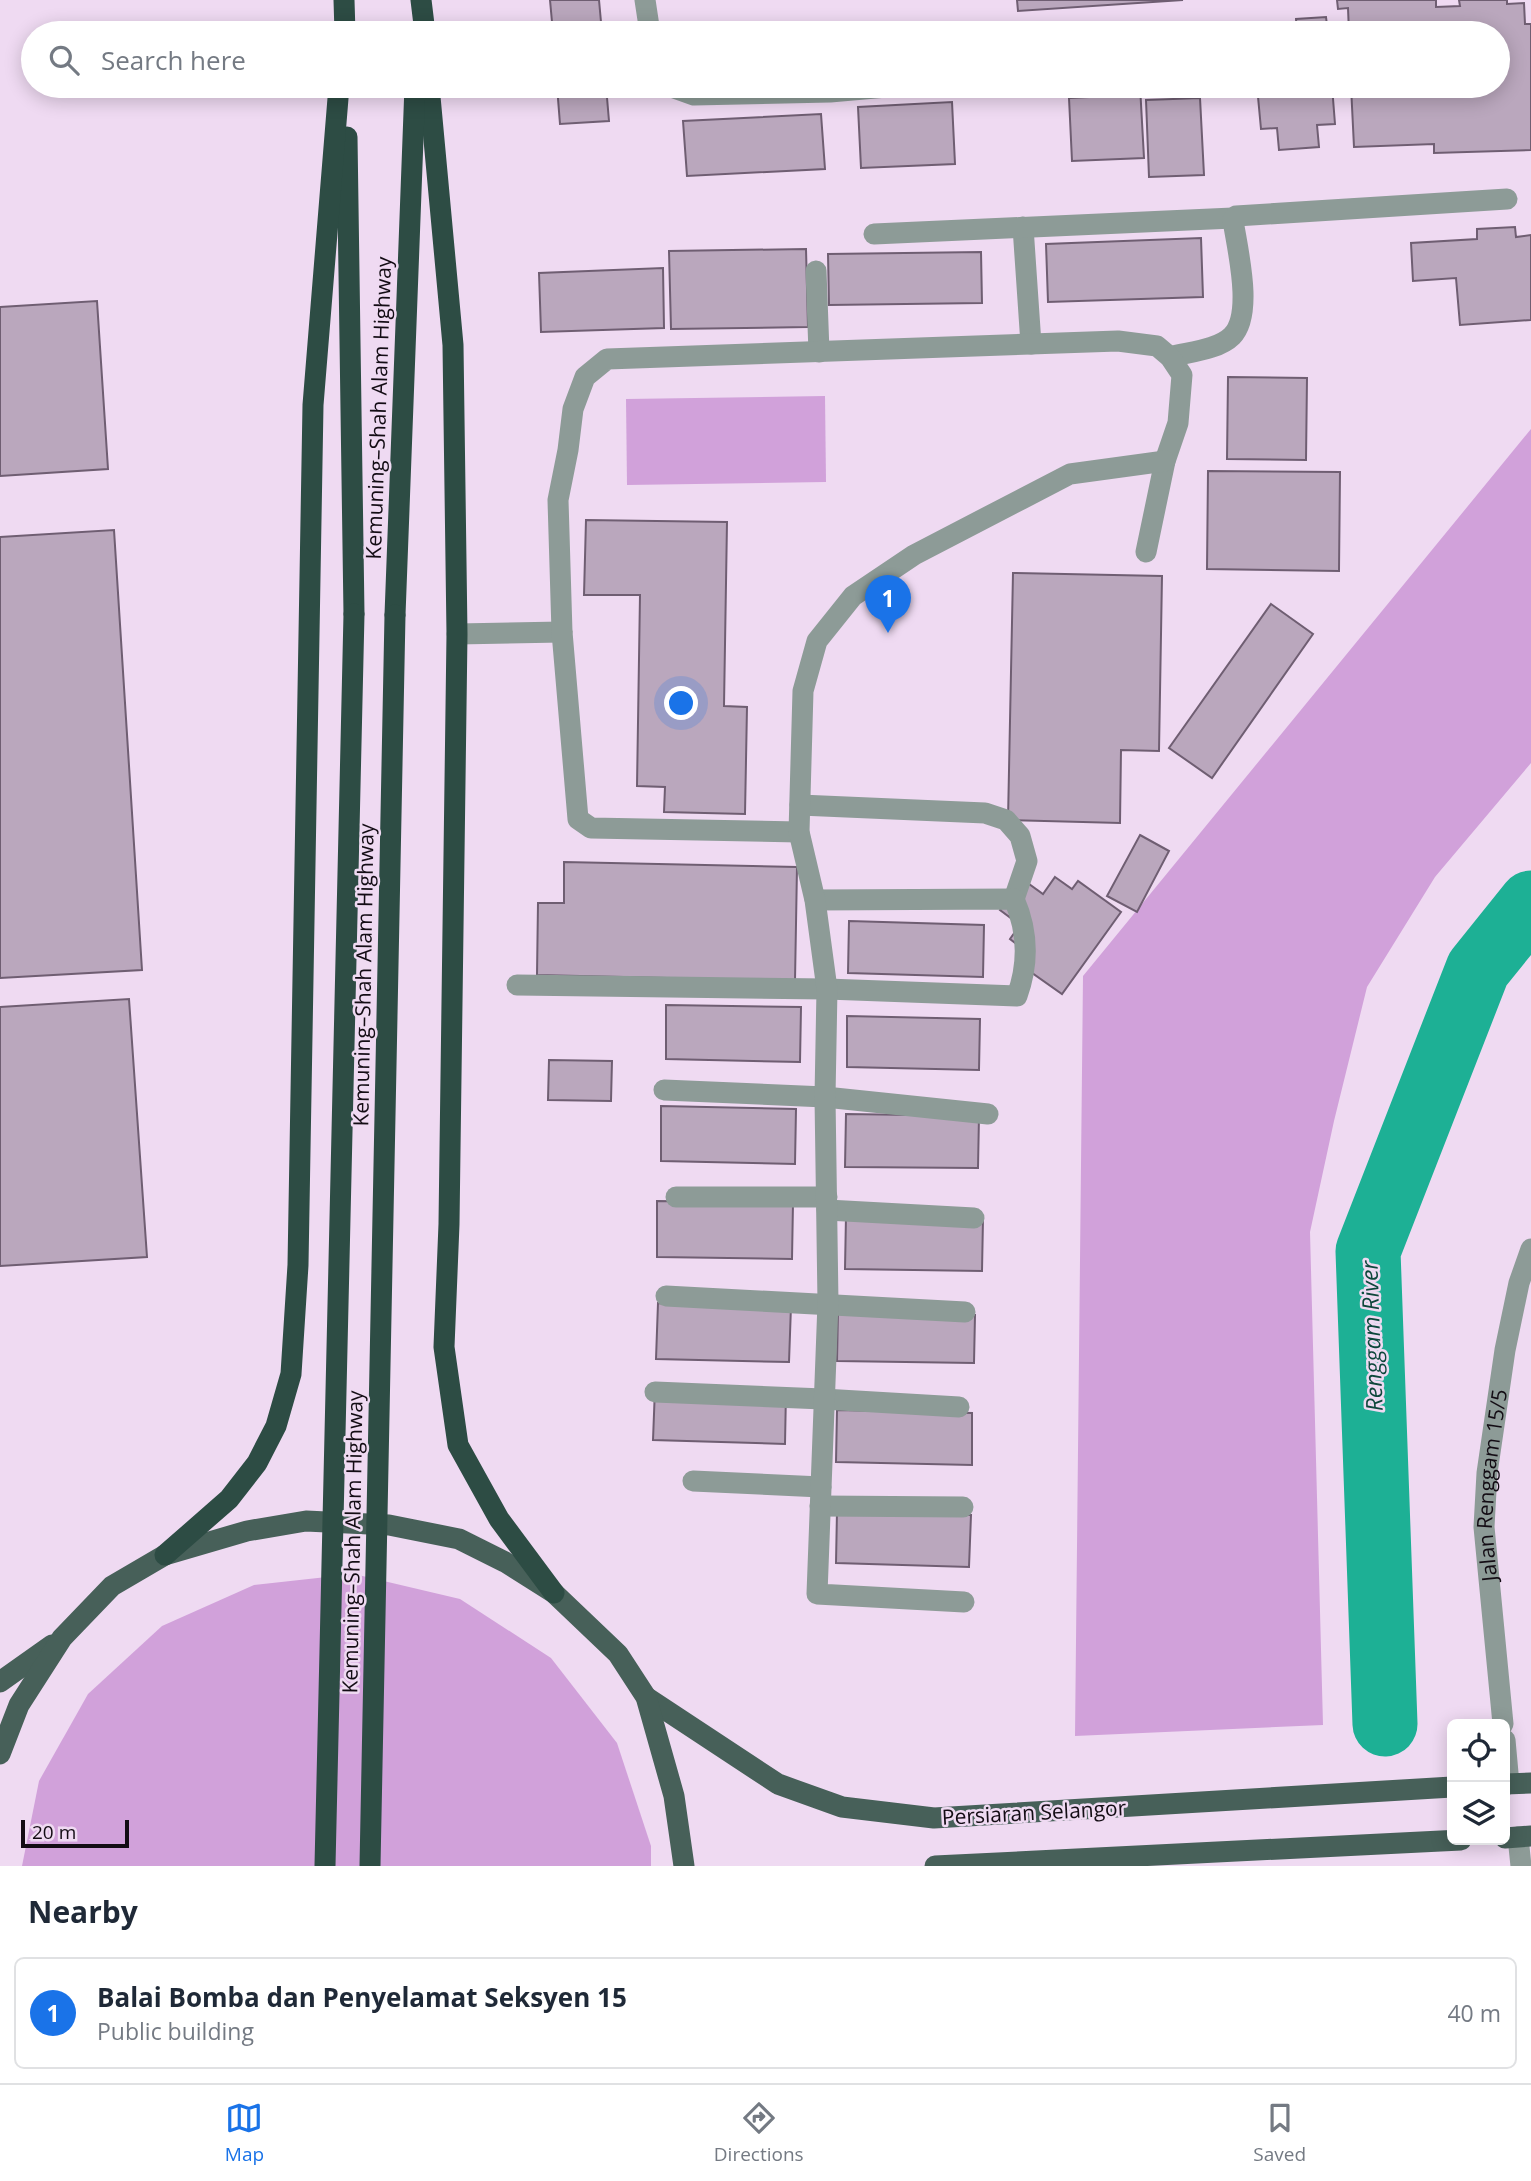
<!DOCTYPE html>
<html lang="en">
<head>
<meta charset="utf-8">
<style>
  :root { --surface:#fff; --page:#f6f6f7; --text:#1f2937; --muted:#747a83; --line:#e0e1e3; --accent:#1a73e8 }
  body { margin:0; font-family:"Open Sans",sans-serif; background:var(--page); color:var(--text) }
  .controls { position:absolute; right:21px; bottom:21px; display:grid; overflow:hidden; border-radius:10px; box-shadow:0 4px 18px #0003 }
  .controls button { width:63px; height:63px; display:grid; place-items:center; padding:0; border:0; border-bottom:2px solid var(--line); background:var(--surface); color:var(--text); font:35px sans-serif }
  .scale { position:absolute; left:21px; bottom:18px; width:108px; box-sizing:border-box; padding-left:7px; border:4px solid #130c14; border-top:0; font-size:19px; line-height:24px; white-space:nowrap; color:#130c14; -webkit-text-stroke:5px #efdaf2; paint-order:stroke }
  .you { position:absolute; left:682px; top:704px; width:24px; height:24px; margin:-18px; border:5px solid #fff; border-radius:50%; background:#1a73e8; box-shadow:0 0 0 10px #1a73e833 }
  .badge { display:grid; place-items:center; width:46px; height:46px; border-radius:50%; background:var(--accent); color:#fff; font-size:23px; font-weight:700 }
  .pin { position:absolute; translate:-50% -58px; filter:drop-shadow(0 2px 4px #0008) }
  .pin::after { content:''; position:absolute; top:37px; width:24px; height:21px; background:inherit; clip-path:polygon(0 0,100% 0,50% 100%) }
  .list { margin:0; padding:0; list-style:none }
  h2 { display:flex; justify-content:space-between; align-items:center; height:91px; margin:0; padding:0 28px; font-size:30px }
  h2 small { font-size:23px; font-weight:400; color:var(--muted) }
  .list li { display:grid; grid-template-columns:46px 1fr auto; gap:21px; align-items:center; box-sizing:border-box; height:112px; margin:0 14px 14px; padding:0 14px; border:2px solid var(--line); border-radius:10px }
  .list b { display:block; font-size:26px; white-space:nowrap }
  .list p { margin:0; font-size:23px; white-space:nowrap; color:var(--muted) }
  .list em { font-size:23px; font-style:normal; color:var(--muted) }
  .icon { flex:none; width:38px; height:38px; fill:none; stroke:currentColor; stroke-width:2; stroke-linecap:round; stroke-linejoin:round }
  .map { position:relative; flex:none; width:1531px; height:1866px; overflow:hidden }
  .search { position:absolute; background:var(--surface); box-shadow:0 4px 18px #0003; left:21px; right:21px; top:21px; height:77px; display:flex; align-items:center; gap:18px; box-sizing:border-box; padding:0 24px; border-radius:38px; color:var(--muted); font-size:26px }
  .sheet { height:217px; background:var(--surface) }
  nav { display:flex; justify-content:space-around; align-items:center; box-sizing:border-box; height:98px; border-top:2px solid var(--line); background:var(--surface); font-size:19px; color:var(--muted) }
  nav a { display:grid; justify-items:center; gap:4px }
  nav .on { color:var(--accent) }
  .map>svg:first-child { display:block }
</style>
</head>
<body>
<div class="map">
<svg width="1531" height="1866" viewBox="0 0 1531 1866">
  <rect width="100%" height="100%" fill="#efdaf2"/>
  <g fill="#d1a1da">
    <polygon points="825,396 826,482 627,485 626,399"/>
    <polygon points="1531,429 1531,763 1435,877 1367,987 1334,1121 1310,1232 1323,1725 1075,1736 1083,976"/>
    <polygon points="354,1574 460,1599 551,1658 617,1743 651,1846 651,1866 22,1866 39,1781 88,1694 162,1626 254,1585"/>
  </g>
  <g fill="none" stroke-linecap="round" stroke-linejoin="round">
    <polyline stroke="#1db095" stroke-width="65" points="1385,1724 1368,1251 1478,969 1531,903"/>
  </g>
  <g fill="#baa7bd" stroke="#6f5e72" stroke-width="2">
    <polygon points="550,0 599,0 602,33 553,33"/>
    <polygon points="1017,0 1183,0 1018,11"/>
    <polygon points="1337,0 1436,0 1436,7 1460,6 1459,0 1507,0 1507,4 1524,3 1525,24 1531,24 1531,150 1434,153 1434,144 1354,147 1351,86 1498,86 1498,33 1349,33 1348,8 1338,9"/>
    <polygon points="1326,17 1328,33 1297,33 1296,19"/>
    <polygon points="557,86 606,86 609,121 560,124"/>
    <polygon points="1087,86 1140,86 1144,158 1072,161 1069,98 1088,97"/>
    <polygon points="1257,86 1332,86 1335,124 1317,125 1319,147 1279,150 1277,128 1261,129"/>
    <polygon points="1200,98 1204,175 1149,177 1146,100"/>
    <polygon points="952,102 955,164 861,168 858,107"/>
    <polygon points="821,114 825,169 687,176 683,121"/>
    <polygon points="1515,227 1516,237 1531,235 1531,320 1460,325 1456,278 1413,281 1411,243 1477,239 1477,229"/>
    <polygon points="1201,238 1203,297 1048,302 1046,244"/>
    <polygon points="806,249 808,327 671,329 669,251"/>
    <polygon points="981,252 982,303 829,305 828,254"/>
    <polygon points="663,268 664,328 541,332 539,273"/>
    <polygon points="97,301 108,469 0,476 0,307"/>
    <polygon points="1228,377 1307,378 1306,460 1227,459"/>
    <polygon points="1208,471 1340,472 1339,571 1207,569"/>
    <polygon points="586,520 727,522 724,706 747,707 745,814 664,812 665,787 637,786 640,595 584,595"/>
    <polygon points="114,530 142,970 0,978 0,537"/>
    <polygon points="1013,573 1162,576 1159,751 1121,750 1120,823 1008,820"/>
    <polygon points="1271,604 1313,634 1212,778 1169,748"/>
    <polygon points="1140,835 1169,851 1137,912 1107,896"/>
    <polygon points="564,862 797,867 795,981 537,975 538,903 564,903"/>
    <polygon points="1055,877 1072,889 1078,881 1121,912 1062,994 1018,963 1027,952 1010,939 1020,925 1000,910 1022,879 1043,894"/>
    <polygon points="849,921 984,925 983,977 848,973"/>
    <polygon points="129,999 147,1257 0,1266 0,1007"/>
    <polygon points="666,1005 801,1007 800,1062 666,1059"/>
    <polygon points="847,1016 980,1019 979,1070 847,1067"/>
    <polygon points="549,1060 612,1061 611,1101 548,1100"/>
    <polygon points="661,1106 796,1109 795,1164 661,1161"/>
    <polygon points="846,1114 979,1116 978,1168 845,1167"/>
    <polygon points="657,1201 793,1203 792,1259 657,1257"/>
    <polygon points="846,1216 983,1219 982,1271 845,1269"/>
    <polygon points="658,1303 791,1306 789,1362 656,1359"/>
    <polygon points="838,1312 975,1315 974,1363 837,1361"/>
    <polygon points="655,1388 786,1392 785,1444 653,1440"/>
    <polygon points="837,1410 972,1413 972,1465 836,1462"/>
    <polygon points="837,1511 971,1515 969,1567 836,1563"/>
  </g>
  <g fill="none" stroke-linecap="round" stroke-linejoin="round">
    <g stroke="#8d9b97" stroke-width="21">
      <polyline points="645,0 650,33"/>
      <polyline points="669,86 694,95 830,92 898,86"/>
      <polyline points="1023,227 1031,344"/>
      <polyline points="874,234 1233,218"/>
      <polyline points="816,271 819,352"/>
      <path d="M1170 357C1188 352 1218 350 1232 336 1254 314 1237 248 1233 220L1236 216 1507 199"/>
      <polyline points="457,634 562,632"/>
      <polyline points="800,805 985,813 1006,820 1020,836 1027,861 1014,899"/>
      <polyline points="799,832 591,828 578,819 562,632 558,500 568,450 573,409 585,377 607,359 1118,341 1157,346 1170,357 1182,375 1178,423 1165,461 1146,552"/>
      <path d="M517 985 827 989 1017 996C1029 963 1028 931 1014 899L815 900"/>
      <polyline points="664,1090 825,1097 988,1114"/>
      <polyline points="676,1197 827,1197"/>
      <polyline points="827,1210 974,1218"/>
      <polyline points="666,1296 965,1312"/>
      <polyline points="655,1392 823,1399 959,1407"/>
      <polyline points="693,1481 821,1487"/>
      <polyline points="820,1506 963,1507"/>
      <polyline points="964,1602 817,1594 828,1303 825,1097 827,989 815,900 799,832 803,691 817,641 853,596 914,555 1070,474 1165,461"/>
    </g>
    <g stroke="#8d9b97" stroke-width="21">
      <path id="s1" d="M1503 1724 1484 1527 1487 1473 1505 1350 1519 1283 1531 1249"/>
      <polyline points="1505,1740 1509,1784"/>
      <polyline points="1518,1837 1521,1866"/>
    </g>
    <g stroke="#476059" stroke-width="21">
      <polyline points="0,1682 52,1645"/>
      <polyline points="646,1697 778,1784 842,1807 934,1818 1452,1787"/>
      <polyline points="0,1754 19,1705 62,1638 112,1586 165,1555 247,1531 306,1521 389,1525 459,1539 505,1562 554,1593 618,1654 646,1697 674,1796 684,1866"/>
      <polyline points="1505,1784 1531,1783"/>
      <polyline points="1505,1838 1531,1836"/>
      <polyline points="935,1866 1461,1840"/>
    </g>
    <g stroke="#2d4c44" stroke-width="21">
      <polyline points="344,0 345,33"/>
      <polyline points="421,0 425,33"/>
      <polyline points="429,86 453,345 457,634 449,1224 444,1347 458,1445 499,1519 554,1593"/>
      <polyline points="347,137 354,614"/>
      <polyline points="395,615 415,86"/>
      <polyline points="165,1555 229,1499 257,1463 276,1426 291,1374 298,1265 313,405 339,86"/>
    </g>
    <g stroke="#2d4c44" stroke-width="21">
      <polyline points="325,1866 354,614"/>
      <polyline points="370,1866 395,615"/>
    </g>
  </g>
  <g text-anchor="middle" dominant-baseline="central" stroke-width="5" stroke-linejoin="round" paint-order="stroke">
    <g font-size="21" fill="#130c14" stroke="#efdaf2">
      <text transform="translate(378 408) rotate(-88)">Kemuning–Shah Alam Highway</text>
      <text transform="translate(363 975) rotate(-89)">Kemuning–Shah Alam Highway</text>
      <text stroke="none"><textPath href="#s1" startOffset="240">Jalan Renggam 15/5</textPath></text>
      <text transform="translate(352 1542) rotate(-89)">Kemuning–Shah Alam Highway</text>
      <text transform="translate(1034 1812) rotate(-3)">Persiaran Selangor</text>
    </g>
    <g font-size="23" font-style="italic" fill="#0d473b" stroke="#efdaf2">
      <text transform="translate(1371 1336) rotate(-92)">Renggam River</text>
    </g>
  </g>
</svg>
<div class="controls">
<button><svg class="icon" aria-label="locate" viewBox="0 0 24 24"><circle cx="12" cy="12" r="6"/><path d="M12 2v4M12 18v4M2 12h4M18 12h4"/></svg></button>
<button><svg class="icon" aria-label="layers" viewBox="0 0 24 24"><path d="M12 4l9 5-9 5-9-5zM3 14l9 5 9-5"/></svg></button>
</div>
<div class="scale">20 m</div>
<div class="you"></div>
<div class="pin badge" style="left:888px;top:633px">1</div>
<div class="search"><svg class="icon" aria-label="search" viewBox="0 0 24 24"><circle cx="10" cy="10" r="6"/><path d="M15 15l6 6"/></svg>Search here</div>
</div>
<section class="sheet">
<h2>Nearby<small></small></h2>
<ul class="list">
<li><span class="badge">1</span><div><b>Balai Bomba dan Penyelamat Seksyen 15</b><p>Public building</p></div><em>40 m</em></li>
</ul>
</section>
<nav>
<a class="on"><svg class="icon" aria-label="map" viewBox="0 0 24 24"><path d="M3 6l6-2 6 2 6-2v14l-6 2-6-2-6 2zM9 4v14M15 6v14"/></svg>Map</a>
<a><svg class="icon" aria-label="directions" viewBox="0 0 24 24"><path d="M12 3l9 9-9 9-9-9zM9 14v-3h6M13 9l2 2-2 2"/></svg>Directions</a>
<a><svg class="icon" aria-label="saved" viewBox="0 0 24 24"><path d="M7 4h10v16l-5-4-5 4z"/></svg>Saved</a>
</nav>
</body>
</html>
